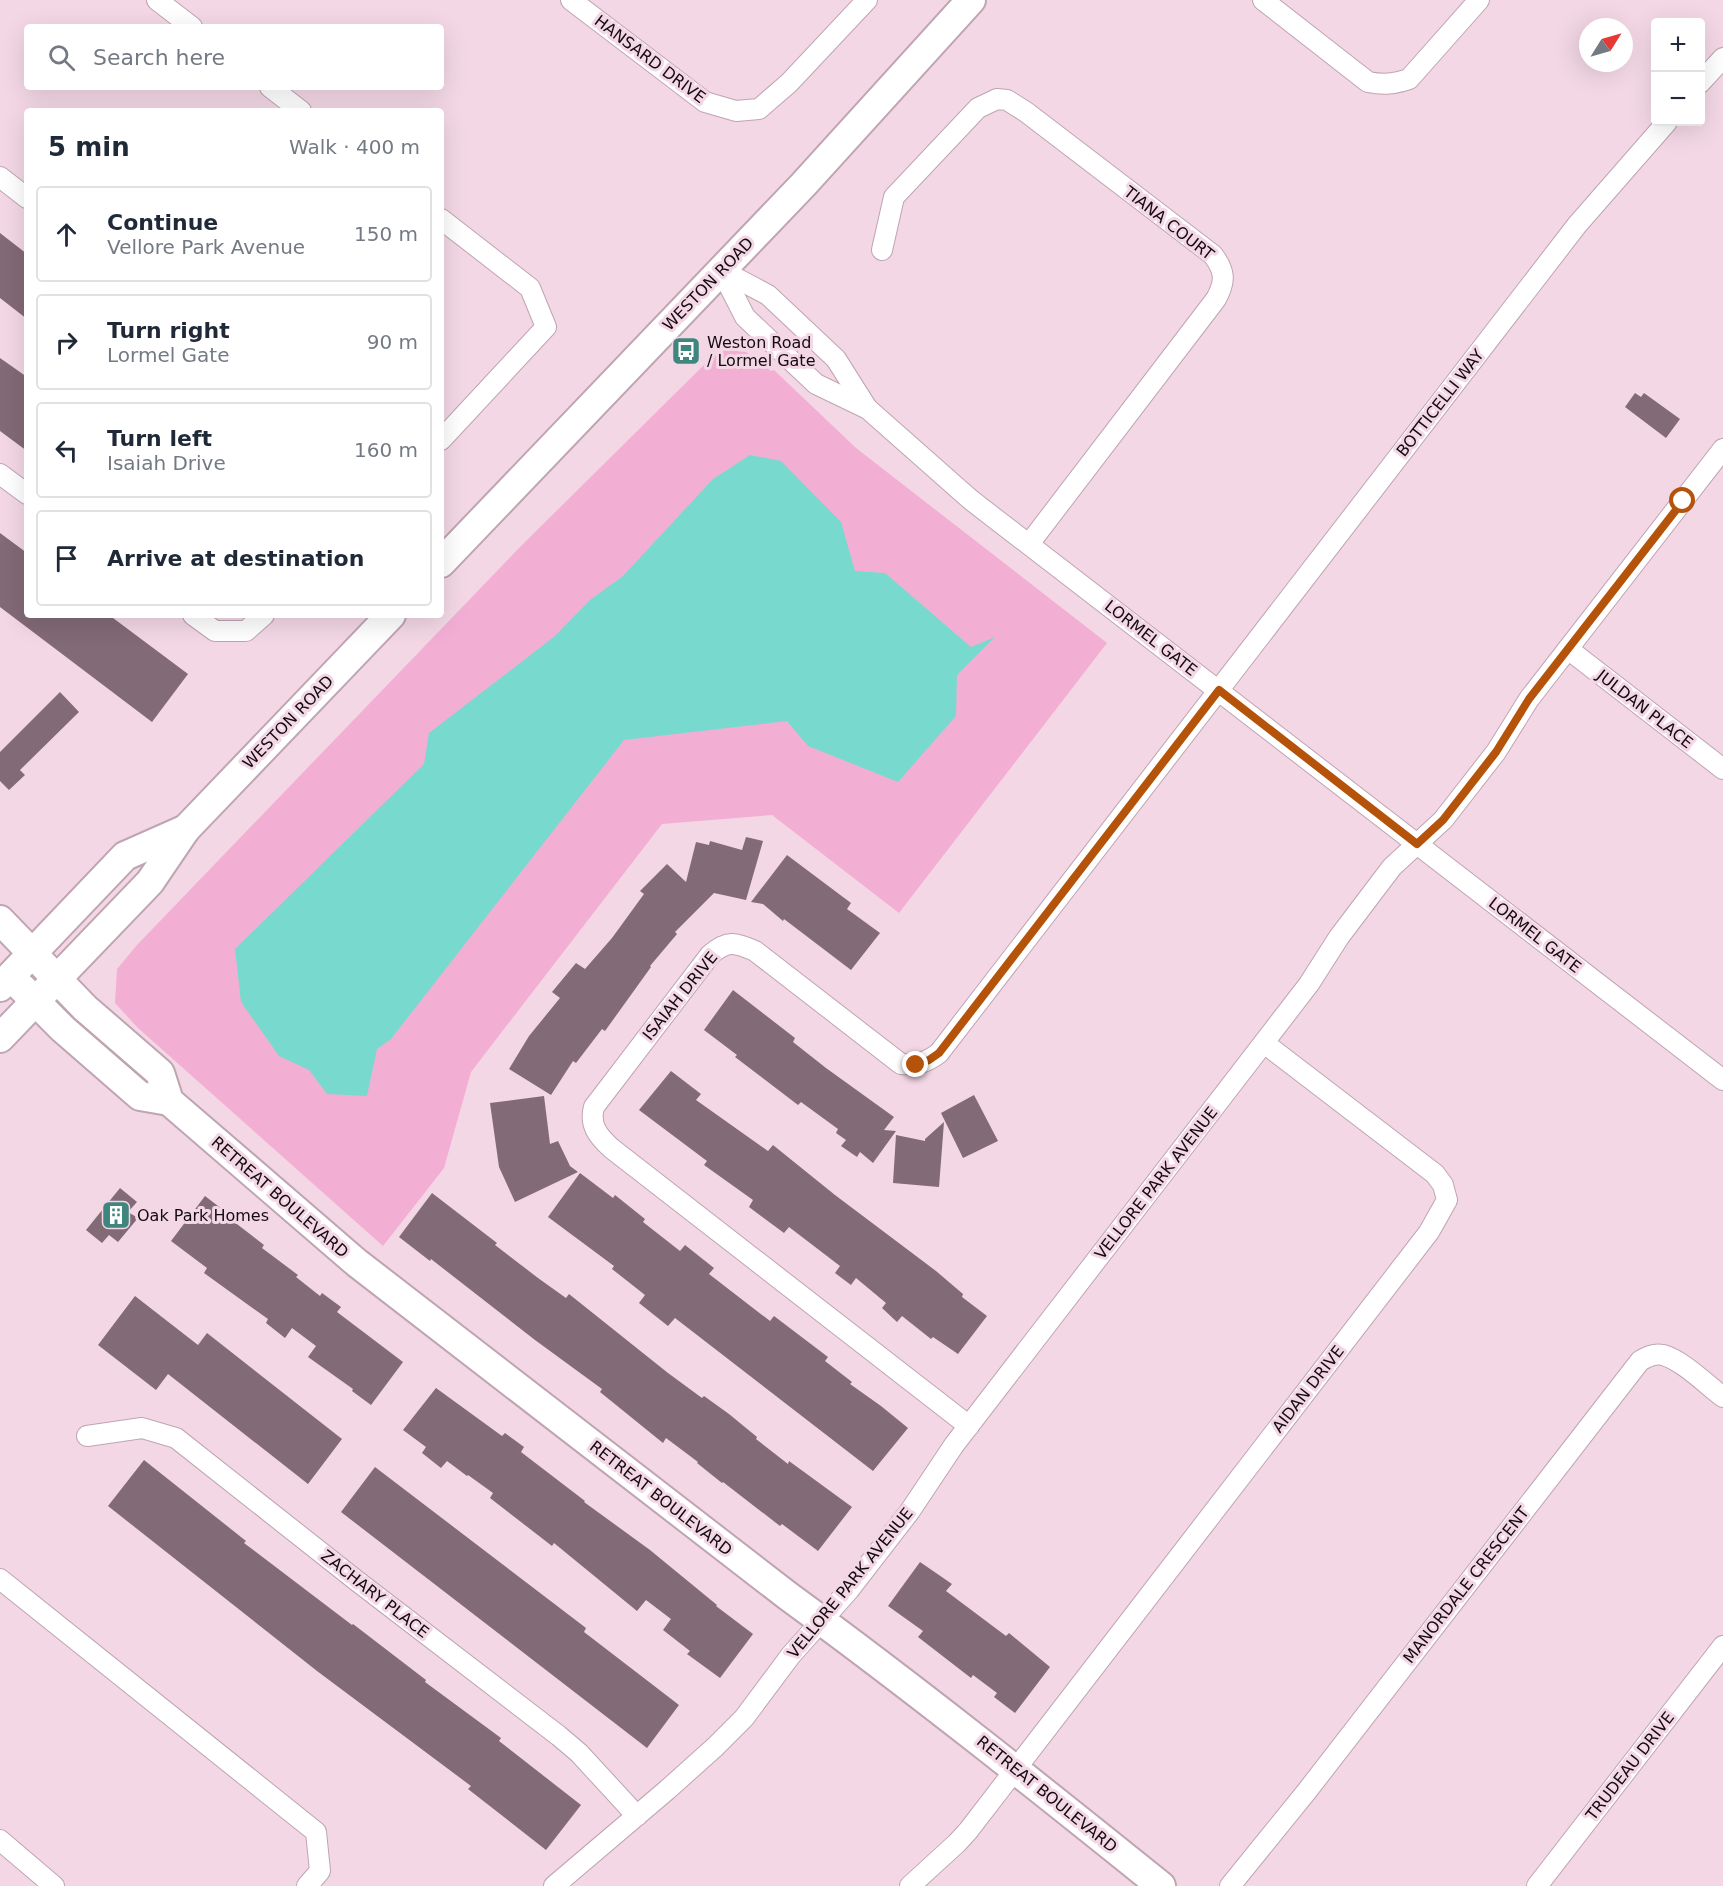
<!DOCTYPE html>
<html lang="en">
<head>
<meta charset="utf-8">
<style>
  :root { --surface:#fff; --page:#f6f6f7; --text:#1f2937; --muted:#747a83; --line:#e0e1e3 }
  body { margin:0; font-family:"DejaVu Sans",sans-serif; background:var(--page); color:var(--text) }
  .controls { position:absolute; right:18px; top:18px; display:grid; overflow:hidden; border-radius:6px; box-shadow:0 6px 24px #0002 }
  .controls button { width:54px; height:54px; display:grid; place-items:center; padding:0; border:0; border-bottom:2px solid var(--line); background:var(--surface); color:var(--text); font:30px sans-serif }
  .compass { position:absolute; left:1579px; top:18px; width:54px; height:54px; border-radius:50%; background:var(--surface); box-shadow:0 6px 24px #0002; rotate:53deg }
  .stop { position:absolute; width:18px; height:18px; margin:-14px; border:4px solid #b45309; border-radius:50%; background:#fff }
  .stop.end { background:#b45309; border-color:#fff; box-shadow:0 2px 6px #0008 }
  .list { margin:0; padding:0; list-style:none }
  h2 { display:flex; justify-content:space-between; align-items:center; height:78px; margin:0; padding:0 24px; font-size:26px }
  h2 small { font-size:20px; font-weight:400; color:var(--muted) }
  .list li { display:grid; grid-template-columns:39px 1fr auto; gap:18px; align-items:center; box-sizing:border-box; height:96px; margin:0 12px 12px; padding:0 12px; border:2px solid var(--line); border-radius:6px }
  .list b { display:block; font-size:22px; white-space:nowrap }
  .list p { margin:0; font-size:20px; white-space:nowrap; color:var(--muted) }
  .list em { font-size:20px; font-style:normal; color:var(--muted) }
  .icon { flex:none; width:33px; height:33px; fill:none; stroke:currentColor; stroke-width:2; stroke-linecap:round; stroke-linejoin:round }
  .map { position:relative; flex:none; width:1723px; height:1886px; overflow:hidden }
  .search { position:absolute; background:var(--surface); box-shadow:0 6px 24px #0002; left:24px; top:24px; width:420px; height:66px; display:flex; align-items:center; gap:15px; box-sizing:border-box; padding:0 21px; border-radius:6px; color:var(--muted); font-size:22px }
  .panel { position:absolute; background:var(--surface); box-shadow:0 6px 24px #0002; left:24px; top:108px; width:420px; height:510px; border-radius:6px }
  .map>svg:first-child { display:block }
</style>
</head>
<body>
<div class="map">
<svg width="1723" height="1886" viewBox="0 0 1723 1886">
  <rect width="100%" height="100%" fill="#f3d7e5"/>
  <polygon fill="#f3aed4" points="725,350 746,352 771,371 774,370 856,448 1107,643 899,913 772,815 662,824 471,1072 444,1168 383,1246 138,1028 115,1003 117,969 137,945 520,547 710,359"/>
  <polygon fill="#78dacf" points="750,455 781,461 841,522 855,571 885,573 971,647 995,637 957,675 956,716 898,782 808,746 787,721 624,740 391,1039 377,1049 367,1096 327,1094 309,1070 279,1056 241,1002 235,949 424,764 429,733 555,636 590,600 623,576 713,479"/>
  <g fill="#826a76">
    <polygon points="0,233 27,254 27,319 0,298"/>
    <polygon points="0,358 27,377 27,451 0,431"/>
    <polygon points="1635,393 1641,397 1644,393 1680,419 1666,438 1625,407"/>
    <polygon points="0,533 27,553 27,615 109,615 188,674 152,722 0,607"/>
    <polygon points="60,692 79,712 20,770 25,775 9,790 0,781 0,752"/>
    <polygon points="746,837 763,841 746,900 714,893 675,932 677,934 650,966 651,967 605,1031 602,1029 576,1063 573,1061 551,1095 509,1069 529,1036 560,998 552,992 576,963 585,969 612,938 644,894 640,891 667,864 686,882 696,842 709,845 710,841 742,850"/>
    <polygon points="787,855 851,903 847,909 880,933 851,970 784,919 783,921 763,904 751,902"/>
    <polygon points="733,990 795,1038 793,1042 826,1068 894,1117 884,1130 896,1131 873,1163 860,1152 857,1157 841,1146 846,1140 836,1133 838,1129 801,1102 798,1105 735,1057 737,1055 704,1030"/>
    <polygon points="671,1071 701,1094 696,1100 768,1151 773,1145 835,1195 936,1271 963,1294 962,1297 987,1316 958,1354 933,1337 931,1339 902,1316 897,1322 882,1308 886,1303 856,1278 851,1285 835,1273 840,1266 789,1227 784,1233 749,1207 753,1200 704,1165 707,1161 639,1110"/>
    <polygon points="974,1095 998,1141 963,1158 941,1113"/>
    <polygon points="544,1096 550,1144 558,1141 570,1166 578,1172 515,1202 499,1167 490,1103"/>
    <polygon points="944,1122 939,1187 893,1183 896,1135 925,1141 925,1139"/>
    <polygon points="580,1173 613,1198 615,1195 645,1219 643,1222 680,1251 685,1245 714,1268 709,1274 770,1321 774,1316 828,1357 825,1361 852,1382 850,1384 881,1406 908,1428 873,1471 675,1318 668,1326 639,1303 645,1295 612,1269 614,1266 548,1217"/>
    <polygon points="120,1188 137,1202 128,1212 138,1218 118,1242 109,1235 102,1243 86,1230"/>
    <polygon points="432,1193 497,1243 495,1245 538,1278 566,1298 569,1294 668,1373 702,1398 704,1396 729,1414 757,1437 756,1439 788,1464 789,1461 852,1507 818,1551 782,1524 780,1526 723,1482 722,1483 697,1463 698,1462 666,1438 663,1443 600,1392 602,1389 535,1340 431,1259 430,1261 399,1237"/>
    <polygon points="205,1196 235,1219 233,1221 264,1245 262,1248 298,1275 296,1277 320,1296 322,1293 341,1307 337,1312 403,1362 371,1405 352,1391 353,1389 308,1357 316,1346 292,1328 285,1338 266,1323 268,1319 204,1273 207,1268 171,1241"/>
    <polygon points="135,1296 198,1345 207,1333 342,1439 308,1484 168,1374 156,1390 98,1345"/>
    <polygon points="436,1388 502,1436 505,1433 524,1447 521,1452 585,1501 584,1502 650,1550 717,1605 716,1606 753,1634 720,1678 687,1654 690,1651 663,1630 671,1619 646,1600 637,1611 554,1543 552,1546 490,1498 493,1493 468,1475 467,1476 447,1461 441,1468 422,1453 426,1447 403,1430"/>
    <polygon points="144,1460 246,1541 244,1543 352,1625 353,1624 426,1680 425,1682 501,1738 499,1741 581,1805 546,1850 468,1789 471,1786 317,1671 108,1506"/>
    <polygon points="375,1467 586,1628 584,1632 679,1705 647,1748 341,1512"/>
    <polygon points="920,1562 952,1584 946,1591 1006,1636 1009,1633 1050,1667 1015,1713 994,1697 997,1693 973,1675 971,1678 918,1637 923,1631 888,1606"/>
  </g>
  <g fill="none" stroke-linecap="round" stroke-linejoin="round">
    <g stroke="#bfa4b2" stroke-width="22">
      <g id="street">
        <polyline points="157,0 192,27"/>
        <polyline points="571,0 705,102 736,111 759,109 789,83 867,0"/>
        <path d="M1263 0 1368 82C1384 85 1394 84 1409 79L1479 0"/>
        <polyline points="1700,83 1723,58"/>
        <polyline points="270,87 301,111"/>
        <polyline points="0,177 27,198"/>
        <polyline points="441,219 530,288 546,327 441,440"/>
        <path d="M882 250 894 197 978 108 997 99 1007 100 1026 112 1213 255C1225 271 1226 281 1216 299L1029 544"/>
        <polyline points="721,270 745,317 816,384 868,409 971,500 1723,1080"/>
        <polyline points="721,270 768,295 836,359 867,408"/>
        <polyline points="0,474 27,494"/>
        <polyline points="193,615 215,631 246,631 264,615"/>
        <polyline points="1568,649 1723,769"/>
        <path d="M969 1426 611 1148C598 1136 589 1125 594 1107L710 955C727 940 735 942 755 951L901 1064C917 1065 926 1063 939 1053L1577 225 1667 122"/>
        <polyline points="87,1436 142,1428 176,1438 357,1581 559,1736 579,1753 637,1816"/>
        <polyline points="0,1579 316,1832 320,1871 307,1886"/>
        <polyline points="0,1840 54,1886"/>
        <polyline points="554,1886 667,1790 715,1747 744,1718 791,1655 849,1590 910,1511 954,1445 1309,984 1339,937 1392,867 1443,820 1496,752 1529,699 1723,449"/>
        <polyline points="910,1886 957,1843 968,1831 1429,1232 1447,1200 1443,1185 1435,1174 1264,1043"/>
        <path d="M1230 1886 1307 1791 1640 1361C1647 1357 1654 1353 1663 1355 1682 1360 1707 1385 1723 1397"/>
        <polyline points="1537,1886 1723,1646"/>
      </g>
    </g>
    <g stroke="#bfa4b2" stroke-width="32">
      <g id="secondary">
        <polyline points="441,563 803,185 971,0"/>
        <path d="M0 920 85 1008 160 1073 169 1101 357 1263 788 1596C915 1689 1038 1787 1161 1886"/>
        <polyline points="0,987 125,856 186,829"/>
        <polyline points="22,988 63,1029 140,1096 169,1101"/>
        <polyline points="0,1038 150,882 186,829 391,615"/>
      </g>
    </g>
    <use href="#street" stroke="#fff" stroke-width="20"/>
    <use href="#secondary" stroke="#fff" stroke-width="28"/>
  </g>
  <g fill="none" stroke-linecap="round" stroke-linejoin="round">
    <polyline stroke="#b45309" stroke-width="8" points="916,1065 929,1060 939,1053 1219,690 1417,844 1443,820 1496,752 1529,699 1683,501"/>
  </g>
  <defs>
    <g id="bus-square" transform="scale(1.5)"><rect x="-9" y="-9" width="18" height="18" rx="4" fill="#3f867e" stroke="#f3d7e5"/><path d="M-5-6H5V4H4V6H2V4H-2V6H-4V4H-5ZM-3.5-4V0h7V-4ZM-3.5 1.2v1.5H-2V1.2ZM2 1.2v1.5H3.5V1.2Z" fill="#fff"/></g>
    <g id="building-square" transform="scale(1.5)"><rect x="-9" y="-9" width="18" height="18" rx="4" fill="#3f867e" stroke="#f3d7e5"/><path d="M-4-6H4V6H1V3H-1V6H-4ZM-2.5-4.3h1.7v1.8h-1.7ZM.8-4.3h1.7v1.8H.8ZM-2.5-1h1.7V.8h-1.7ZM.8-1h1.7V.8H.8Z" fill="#fff"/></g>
  </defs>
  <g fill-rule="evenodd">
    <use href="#bus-square" x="686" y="351"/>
    <use href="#building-square" x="116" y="1215"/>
  </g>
  <g text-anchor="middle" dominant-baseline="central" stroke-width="6" stroke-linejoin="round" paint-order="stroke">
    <g font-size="16" fill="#130b0f" stroke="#f3d7e5">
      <text transform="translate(650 59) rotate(37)">HANSARD DRIVE</text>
      <text transform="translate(1169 223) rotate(38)">TIANA COURT</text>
      <text transform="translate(708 284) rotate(-46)">WESTON ROAD</text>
      <text transform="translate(1440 403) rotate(-52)">BOTTICELLI WAY</text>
      <text transform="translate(1151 638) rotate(38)">LORMEL GATE</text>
      <text transform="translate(1645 709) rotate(38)">JULDAN PLACE</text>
      <text transform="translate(288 722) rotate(-46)">WESTON ROAD</text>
      <text transform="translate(1535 935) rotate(38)">LORMEL GATE</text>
      <text transform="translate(680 996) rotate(-51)">ISAIAH DRIVE</text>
      <text transform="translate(1156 1183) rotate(-52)">VELLORE PARK AVENUE</text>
      <text transform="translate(280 1197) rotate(41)">RETREAT BOULEVARD</text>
      <text transform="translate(1308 1389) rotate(-52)">AIDAN DRIVE</text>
      <text transform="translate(661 1498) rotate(38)">RETREAT BOULEVARD</text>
      <text transform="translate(850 1583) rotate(-51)">VELLORE PARK AVENUE</text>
      <text transform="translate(1466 1585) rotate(-52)">MANORDALE CRESCENT</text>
      <text transform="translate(375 1594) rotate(38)">ZACHARY PLACE</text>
      <text transform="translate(1630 1766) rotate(-52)">TRUDEAU DRIVE</text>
      <text transform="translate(1047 1794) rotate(39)">RETREAT BOULEVARD</text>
    </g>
    <g font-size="16" fill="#130b0f" stroke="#f3d7e5" text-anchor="start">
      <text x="707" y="342">Weston Road<tspan x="707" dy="18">/ Lormel Gate</tspan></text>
      <text x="137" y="1215">Oak Park Homes</text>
    </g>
  </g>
</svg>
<div class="controls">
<button>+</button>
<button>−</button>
</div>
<svg class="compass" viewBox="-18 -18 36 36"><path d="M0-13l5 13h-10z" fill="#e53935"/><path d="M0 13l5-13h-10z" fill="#747a83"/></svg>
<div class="stop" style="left:1683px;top:501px"></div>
<div class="stop end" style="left:916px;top:1065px"></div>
<div class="search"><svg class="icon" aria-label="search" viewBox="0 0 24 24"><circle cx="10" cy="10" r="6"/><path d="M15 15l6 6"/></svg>Search here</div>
<section class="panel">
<h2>5 min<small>Walk · 400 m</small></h2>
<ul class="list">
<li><svg class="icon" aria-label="ahead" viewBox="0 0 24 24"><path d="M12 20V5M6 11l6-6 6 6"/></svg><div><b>Continue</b><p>Vellore Park Avenue</p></div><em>150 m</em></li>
<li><svg class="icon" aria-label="right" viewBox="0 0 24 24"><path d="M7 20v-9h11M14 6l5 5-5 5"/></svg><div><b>Turn right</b><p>Lormel Gate</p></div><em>90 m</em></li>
<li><svg class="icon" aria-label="left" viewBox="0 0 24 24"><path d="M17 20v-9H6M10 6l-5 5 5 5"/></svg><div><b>Turn left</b><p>Isaiah Drive</p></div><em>160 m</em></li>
<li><svg class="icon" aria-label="arrive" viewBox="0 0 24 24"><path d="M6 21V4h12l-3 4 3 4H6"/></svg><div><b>Arrive at destination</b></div></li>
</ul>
</section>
</div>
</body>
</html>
